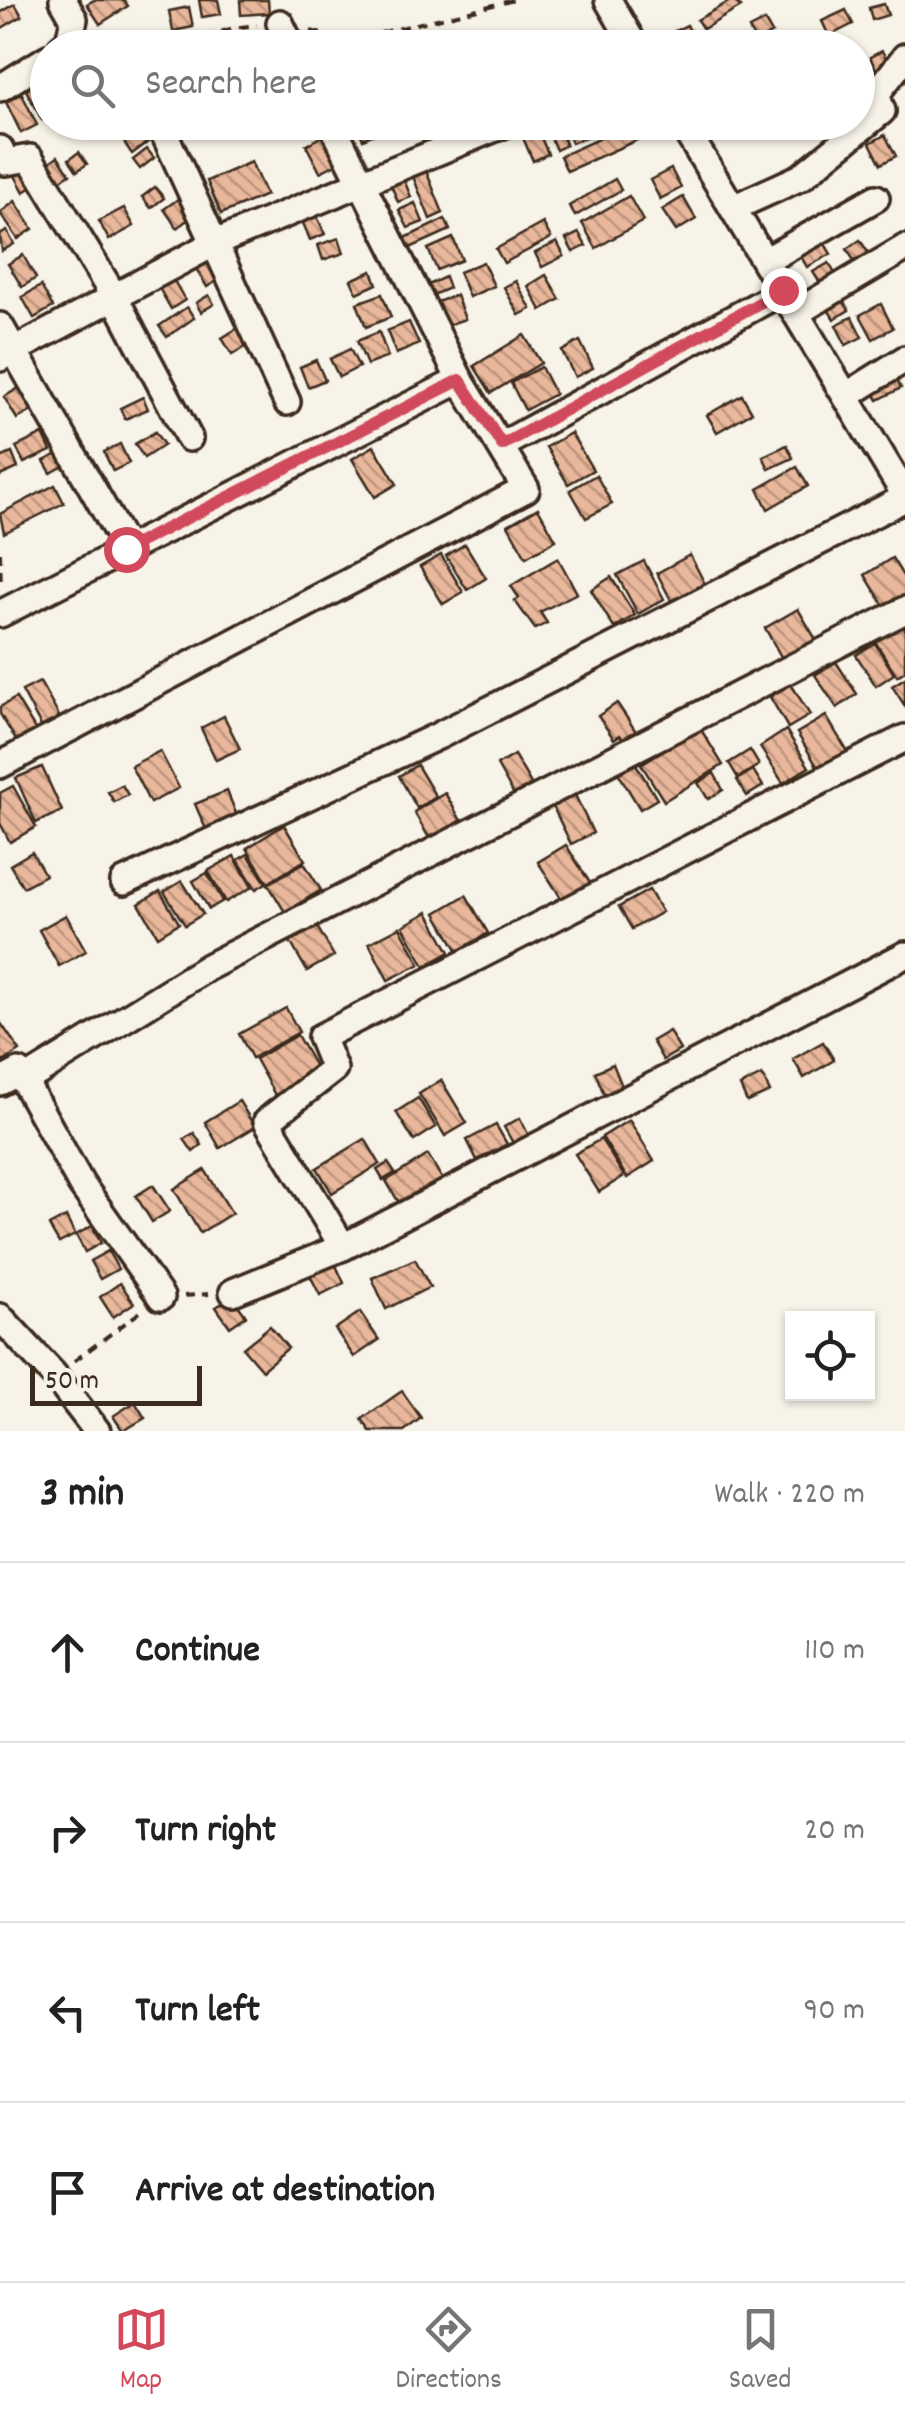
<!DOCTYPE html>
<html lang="en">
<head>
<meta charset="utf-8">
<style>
  :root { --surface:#fff; --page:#f2f2f2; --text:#222; --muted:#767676; --line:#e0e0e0; --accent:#d1495b }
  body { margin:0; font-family:Dekko,sans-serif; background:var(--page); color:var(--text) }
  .controls { position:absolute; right:30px; bottom:30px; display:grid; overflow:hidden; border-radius:0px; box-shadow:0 2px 8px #0004 }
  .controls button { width:90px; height:90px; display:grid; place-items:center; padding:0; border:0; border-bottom:2px solid var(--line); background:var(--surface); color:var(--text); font:50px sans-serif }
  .scale { position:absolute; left:30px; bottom:25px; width:172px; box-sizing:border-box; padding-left:10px; border:5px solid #3b2a1e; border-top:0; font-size:28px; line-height:35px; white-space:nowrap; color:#3b2a1e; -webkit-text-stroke:8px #f7f3e8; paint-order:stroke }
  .stop { position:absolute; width:30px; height:30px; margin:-22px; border:8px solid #d1495b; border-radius:50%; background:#fff }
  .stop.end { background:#d1495b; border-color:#fff; box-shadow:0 2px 10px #0008 }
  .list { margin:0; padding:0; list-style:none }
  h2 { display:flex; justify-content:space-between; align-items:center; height:130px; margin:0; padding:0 40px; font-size:42px }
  h2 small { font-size:32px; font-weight:400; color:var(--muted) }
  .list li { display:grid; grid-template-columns:65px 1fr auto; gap:30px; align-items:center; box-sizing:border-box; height:180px; padding:0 40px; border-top:2px solid var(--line) }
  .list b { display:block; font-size:38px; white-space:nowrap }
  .list em { font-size:32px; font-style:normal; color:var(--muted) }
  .icon { flex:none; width:55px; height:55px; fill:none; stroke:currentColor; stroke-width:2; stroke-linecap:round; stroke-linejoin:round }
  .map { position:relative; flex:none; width:905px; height:1431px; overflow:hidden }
  .search { position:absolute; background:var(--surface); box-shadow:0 2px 8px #0004; left:30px; right:30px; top:30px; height:110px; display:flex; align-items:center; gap:25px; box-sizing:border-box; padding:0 35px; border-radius:55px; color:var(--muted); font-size:38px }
  .sheet { height:850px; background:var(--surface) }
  nav { display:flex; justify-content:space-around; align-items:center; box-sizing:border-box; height:140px; border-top:2px solid var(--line); background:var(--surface); font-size:28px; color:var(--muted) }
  nav a { display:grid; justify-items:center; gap:5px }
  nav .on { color:var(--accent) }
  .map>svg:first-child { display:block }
</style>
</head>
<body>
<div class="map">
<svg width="905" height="1431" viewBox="0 0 905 1431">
  <defs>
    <pattern id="building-back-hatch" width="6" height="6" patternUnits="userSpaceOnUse" patternTransform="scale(2.5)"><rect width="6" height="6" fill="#e9b79b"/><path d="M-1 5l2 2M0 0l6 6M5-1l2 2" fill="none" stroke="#be957e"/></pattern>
  </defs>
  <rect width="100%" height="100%" fill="#f7f3e8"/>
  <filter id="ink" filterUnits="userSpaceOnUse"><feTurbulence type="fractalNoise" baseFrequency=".01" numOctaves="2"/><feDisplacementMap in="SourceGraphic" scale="20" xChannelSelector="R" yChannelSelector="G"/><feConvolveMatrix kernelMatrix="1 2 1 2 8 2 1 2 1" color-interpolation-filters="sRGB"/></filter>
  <g filter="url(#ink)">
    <g fill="url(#building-back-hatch)" stroke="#3b2a1e" stroke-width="2.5">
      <polygon points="94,0 124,0 128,6 100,24 87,4"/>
      <polygon points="199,0 218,0 221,14 202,17"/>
      <polygon points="240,0 268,0 269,13 241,15"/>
      <polygon points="732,0 741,7 703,29 697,20"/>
      <polygon points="15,4 22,16 0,29 0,13"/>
      <polygon points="884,4 888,15 872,20 869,8"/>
      <polygon points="189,7 193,27 173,31 169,11"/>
      <polygon points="846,10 853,24 829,36 822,21"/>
      <polygon points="765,21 772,33 756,42 749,29"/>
      <polygon points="687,25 694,38 664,48 659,39"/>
      <polygon points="882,51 890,65 877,72 870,57"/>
      <polygon points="48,78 48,117 42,120 26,90"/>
      <polygon points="22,94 37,125 21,133 6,102"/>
      <polygon points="355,122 374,122 378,132 363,139"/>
      <polygon points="556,122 566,145 556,150 545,124"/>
      <polygon points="563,122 601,122 604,130 572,143"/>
      <polygon points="636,122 649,122 653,133 567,171 560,156"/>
      <polygon points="136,126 148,142 132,154 121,138"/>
      <polygon points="536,126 548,154 533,161 521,133"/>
      <polygon points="326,134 340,162 320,172 306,145"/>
      <polygon points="885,135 896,156 881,164 870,143"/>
      <polygon points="147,149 154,158 140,169 133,160"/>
      <polygon points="79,152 87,164 77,171 69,159"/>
      <polygon points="58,156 70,174 56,183 45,165"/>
      <polygon points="251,162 266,195 221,214 207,181"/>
      <polygon points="23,166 34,186 24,192 13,172"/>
      <polygon points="425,168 443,213 430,219 412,174"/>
      <polygon points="671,169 681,188 660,199 650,180"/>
      <polygon points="615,179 621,190 575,216 569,206"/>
      <polygon points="404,180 411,197 398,202 391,185"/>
      <polygon points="155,187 164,198 151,208 142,197"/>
      <polygon points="629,196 643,221 596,248 582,223"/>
      <polygon points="683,197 696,219 676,231 662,210"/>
      <polygon points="178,199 191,217 177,228 164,209"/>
      <polygon points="15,201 33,229 18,239 0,213"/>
      <polygon points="415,203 423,222 408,228 399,210"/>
      <polygon points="124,208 134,226 109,240 99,221"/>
      <polygon points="315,212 325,234 310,240 301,218"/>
      <polygon points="445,219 450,230 410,248 405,238"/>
      <polygon points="543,223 551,238 504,263 496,249"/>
      <polygon points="7,231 14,244 2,251 0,235"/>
      <polygon points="579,233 586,246 573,252 566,239"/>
      <polygon points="821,237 831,254 807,267 797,250"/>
      <polygon points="339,238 344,253 323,260 318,245"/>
      <polygon points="453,238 462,260 437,270 428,249"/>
      <polygon points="860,240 873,260 859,269 847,249"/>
      <polygon points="557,242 564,256 542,267 535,253"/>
      <polygon points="23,255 36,278 22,287 8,264"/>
      <polygon points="211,258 222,278 207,287 195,267"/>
      <polygon points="483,262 494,286 469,297 459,272"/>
      <polygon points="829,263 838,279 823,288 813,272"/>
      <polygon points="372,271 377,284 357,293 351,280"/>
      <polygon points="546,275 560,299 541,310 528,286"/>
      <polygon points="445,277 449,288 433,295 428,285"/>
      <polygon points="173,279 185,300 171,309 159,288"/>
      <polygon points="516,281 531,309 519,315 504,287"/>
      <polygon points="41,286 53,307 34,318 22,297"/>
      <polygon points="382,294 391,317 366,327 357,303"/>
      <polygon points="839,294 849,310 834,319 824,303"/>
      <polygon points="209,295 214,304 201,312 196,303"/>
      <polygon points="456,295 465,319 445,326 437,302"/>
      <polygon points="881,304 893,328 873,339 860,315"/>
      <polygon points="187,307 194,318 167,337 159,326"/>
      <polygon points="852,317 862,337 846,345 836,325"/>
      <polygon points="409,322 419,344 396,354 387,331"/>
      <polygon points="241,326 252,343 232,355 222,338"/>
      <polygon points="379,332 388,357 367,365 357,341"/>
      <polygon points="524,335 541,363 491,393 474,366"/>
      <polygon points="580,341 593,368 575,377 562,351"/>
      <polygon points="350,349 359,367 339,377 330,359"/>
      <polygon points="316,360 325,380 308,387 300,367"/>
      <polygon points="541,367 555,394 525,410 511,383"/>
      <polygon points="894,375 901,388 878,400 871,388"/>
      <polygon points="19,388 32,411 17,419 4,397"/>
      <polygon points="742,395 752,412 717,432 707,415"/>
      <polygon points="143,397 148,409 125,419 120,408"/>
      <polygon points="155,432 164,445 144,458 135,444"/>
      <polygon points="571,433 593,470 568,484 546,447"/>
      <polygon points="43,434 51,451 24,463 16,447"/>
      <polygon points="120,444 129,463 113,471 104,452"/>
      <polygon points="787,445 793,458 769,469 763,456"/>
      <polygon points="374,446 397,484 375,497 352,459"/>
      <polygon points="12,453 18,468 0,476 0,458"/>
      <polygon points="58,454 65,465 51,473 44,461"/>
      <polygon points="797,467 808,486 768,509 758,489"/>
      <polygon points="596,475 612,504 586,518 570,490"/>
      <polygon points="55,485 64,503 4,533 0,514"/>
      <polygon points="538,508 556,540 526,557 508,525"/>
      <polygon points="465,544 486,578 467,590 446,556"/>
      <polygon points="441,555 463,592 443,604 420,567"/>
      <polygon points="690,555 705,584 672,602 657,573"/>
      <polygon points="558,558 577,593 540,612 547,623 535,629 515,601 519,598 511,586"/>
      <polygon points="892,558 905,579 905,597 886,609 865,575"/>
      <polygon points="644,561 664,599 638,614 617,575"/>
      <polygon points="611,577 635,615 614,628 591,590"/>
      <polygon points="798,609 818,643 784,662 765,628"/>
      <polygon points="905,620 905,671 897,676 874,640"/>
      <polygon points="875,643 894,674 876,686 856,655"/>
      <polygon points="836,662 857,694 837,708 815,675"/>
      <polygon points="905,678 905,706 892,686"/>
      <polygon points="40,682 61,720 43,730 22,691"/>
      <polygon points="791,684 810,715 788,728 770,697"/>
      <polygon points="16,698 41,739 22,750 0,714 0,707"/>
      <polygon points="617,703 637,733 625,742 620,735 614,739 598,716"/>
      <polygon points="224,716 240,749 216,760 201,728"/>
      <polygon points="826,716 852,759 823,776 797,733"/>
      <polygon points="700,728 723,765 664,801 641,764"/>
      <polygon points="786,730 809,767 783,783 760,747"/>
      <polygon points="750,750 759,765 738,778 729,763"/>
      <polygon points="160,751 179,788 150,803 131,766"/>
      <polygon points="514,755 533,787 515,797 497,765"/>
      <polygon points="634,761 657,799 640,809 617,771"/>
      <polygon points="417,765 436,797 417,808 399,776"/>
      <polygon points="42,767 62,811 36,823 16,778"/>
      <polygon points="753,770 763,786 747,796 737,780"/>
      <polygon points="714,773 723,790 708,799 698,783"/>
      <polygon points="122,785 128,795 114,802 108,792"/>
      <polygon points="13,786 36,827 10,842 0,823 0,793"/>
      <polygon points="227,791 240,823 209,836 195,804"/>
      <polygon points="445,793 463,824 432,843 414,812"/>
      <polygon points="575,795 593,833 571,844 552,805"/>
      <polygon points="284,825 305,860 268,883 247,848"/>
      <polygon points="566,845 590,883 563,901 538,862"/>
      <polygon points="32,852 45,875 23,887 10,865"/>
      <polygon points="248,854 266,883 256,889 238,860"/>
      <polygon points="234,856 252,887 226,902 208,871"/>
      <polygon points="304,863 321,890 285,912 268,884"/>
      <polygon points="207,873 223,901 209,909 193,881"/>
      <polygon points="182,881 203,914 185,925 164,892"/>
      <polygon points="649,890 662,912 632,929 619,907"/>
      <polygon points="160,891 179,923 158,936 139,904"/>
      <polygon points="466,895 488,933 458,951 436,913"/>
      <polygon points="428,912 450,952 425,966 403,926"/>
      <polygon points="66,915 86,951 59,966 39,930"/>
      <polygon points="315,923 334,956 307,971 288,938"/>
      <polygon points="400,927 420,964 388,980 369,943"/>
      <polygon points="286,1008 299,1032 252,1058 239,1034"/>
      <polygon points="0,1022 20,1051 3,1062 0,1057"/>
      <polygon points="669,1031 680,1050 663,1060 652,1041"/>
      <polygon points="297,1035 317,1070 275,1095 255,1059"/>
      <polygon points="823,1042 834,1060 804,1078 793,1059"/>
      <polygon points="613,1064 624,1091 606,1099 595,1072"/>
      <polygon points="762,1075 770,1092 747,1102 740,1086"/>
      <polygon points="441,1080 467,1123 445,1136 419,1094"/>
      <polygon points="418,1098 436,1127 414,1141 396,1112"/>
      <polygon points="239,1101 255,1127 220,1148 205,1122"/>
      <polygon points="520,1118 532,1142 517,1150 504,1127"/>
      <polygon points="629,1120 654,1161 627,1178 602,1137"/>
      <polygon points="496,1125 507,1144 477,1160 467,1140"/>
      <polygon points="194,1133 202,1145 193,1152 184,1139"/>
      <polygon points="365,1139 380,1164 332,1193 317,1168"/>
      <polygon points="601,1139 624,1176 599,1192 575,1154"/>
      <polygon points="428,1155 443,1180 401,1206 386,1181"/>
      <polygon points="388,1163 395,1173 383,1180 377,1170"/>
      <polygon points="205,1170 232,1213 200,1233 174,1189"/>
      <polygon points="153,1185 170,1211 152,1222 136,1196"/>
      <polygon points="66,1217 75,1235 59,1243 49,1226"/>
      <polygon points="92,1226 101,1243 85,1252 76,1235"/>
      <polygon points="108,1251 118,1269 100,1279 90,1261"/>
      <polygon points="415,1259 430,1287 386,1309 372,1278"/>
      <polygon points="334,1261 344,1283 320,1295 309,1273"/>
      <polygon points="120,1283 134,1303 113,1317 100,1297"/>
      <polygon points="232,1297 246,1316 230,1327 216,1307"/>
      <polygon points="360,1312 379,1340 354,1357 335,1329"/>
      <polygon points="270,1326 288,1348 262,1370 243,1348"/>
      <polygon points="402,1391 421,1418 404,1431 370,1431 362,1419"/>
      <polygon points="135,1402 145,1418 123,1431 113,1416"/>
    </g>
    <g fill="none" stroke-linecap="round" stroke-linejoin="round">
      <g stroke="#3b2a1e" stroke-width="32">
        <g id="street">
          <polyline points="608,0 636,48"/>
          <polyline points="280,23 292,48"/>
          <polyline points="61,48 69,41 74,19 63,0"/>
          <polyline points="0,88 48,58"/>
          <polyline points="159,122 287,402"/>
          <polyline points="681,122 905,495"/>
          <polyline points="0,149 6,162 30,158 115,298 189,438"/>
          <polyline points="733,208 801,177 882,111 876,94 905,57"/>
          <polyline points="765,261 876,198"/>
          <polyline points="796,313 905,248"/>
          <polyline points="0,326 127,549"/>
          <polyline points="0,358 215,243 510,122"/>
          <polyline points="846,396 905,359"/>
          <polyline points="502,445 783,291"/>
          <polyline points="0,614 460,380"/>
          <polyline points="0,765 526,489 460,380 331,122"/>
          <polyline points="124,882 438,736 905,498"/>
          <polyline points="24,1081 208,967 905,610"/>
          <polyline points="0,1082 19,1072 81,1184 161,1297"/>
          <polyline points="343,1247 267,1121 334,1069 321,1037 905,738"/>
          <polyline points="233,1292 343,1247 905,955"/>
          <polyline points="0,1317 54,1375 97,1431"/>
        </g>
      </g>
      <g stroke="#3b2a1e" stroke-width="4" stroke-dasharray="10 8" stroke-linecap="butt">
        <polyline points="311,31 348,41 514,0"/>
        <polyline points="170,48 233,28 257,25"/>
        <polyline points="0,552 1,588"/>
        <polyline points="184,1296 209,1294"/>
        <polyline points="74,1361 143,1310"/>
      </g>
      <use href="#street" stroke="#f7f3e8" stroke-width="25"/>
    </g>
  </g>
  <g fill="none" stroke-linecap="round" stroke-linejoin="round" filter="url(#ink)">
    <polyline stroke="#d1495b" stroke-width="12" points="126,549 460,380 502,445 783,290"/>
  </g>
</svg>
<div class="controls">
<button><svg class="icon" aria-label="locate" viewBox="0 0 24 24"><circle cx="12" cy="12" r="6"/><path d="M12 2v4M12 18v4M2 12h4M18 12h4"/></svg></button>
</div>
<div class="scale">50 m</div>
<div class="stop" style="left:126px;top:549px"></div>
<div class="stop end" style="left:783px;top:290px"></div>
<div class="search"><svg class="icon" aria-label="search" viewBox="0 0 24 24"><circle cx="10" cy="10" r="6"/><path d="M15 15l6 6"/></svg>Search here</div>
</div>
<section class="sheet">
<h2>3 min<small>Walk · 220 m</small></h2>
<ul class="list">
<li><svg class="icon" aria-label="ahead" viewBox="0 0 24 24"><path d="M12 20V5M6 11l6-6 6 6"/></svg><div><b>Continue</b></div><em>110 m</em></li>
<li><svg class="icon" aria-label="right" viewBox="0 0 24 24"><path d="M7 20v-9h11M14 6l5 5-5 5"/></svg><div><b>Turn right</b></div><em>20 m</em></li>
<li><svg class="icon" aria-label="left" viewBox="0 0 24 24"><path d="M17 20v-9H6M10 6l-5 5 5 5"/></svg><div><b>Turn left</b></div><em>90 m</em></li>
<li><svg class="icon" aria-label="arrive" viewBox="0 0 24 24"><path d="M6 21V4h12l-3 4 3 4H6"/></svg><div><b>Arrive at destination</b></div></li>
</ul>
</section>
<nav>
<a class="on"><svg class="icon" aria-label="map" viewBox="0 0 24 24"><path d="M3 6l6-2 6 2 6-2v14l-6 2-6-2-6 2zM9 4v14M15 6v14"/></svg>Map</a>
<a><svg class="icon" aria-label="directions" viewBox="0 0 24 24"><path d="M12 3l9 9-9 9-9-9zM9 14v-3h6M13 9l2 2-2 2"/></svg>Directions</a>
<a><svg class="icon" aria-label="saved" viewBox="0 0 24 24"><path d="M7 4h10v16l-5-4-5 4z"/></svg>Saved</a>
</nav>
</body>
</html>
